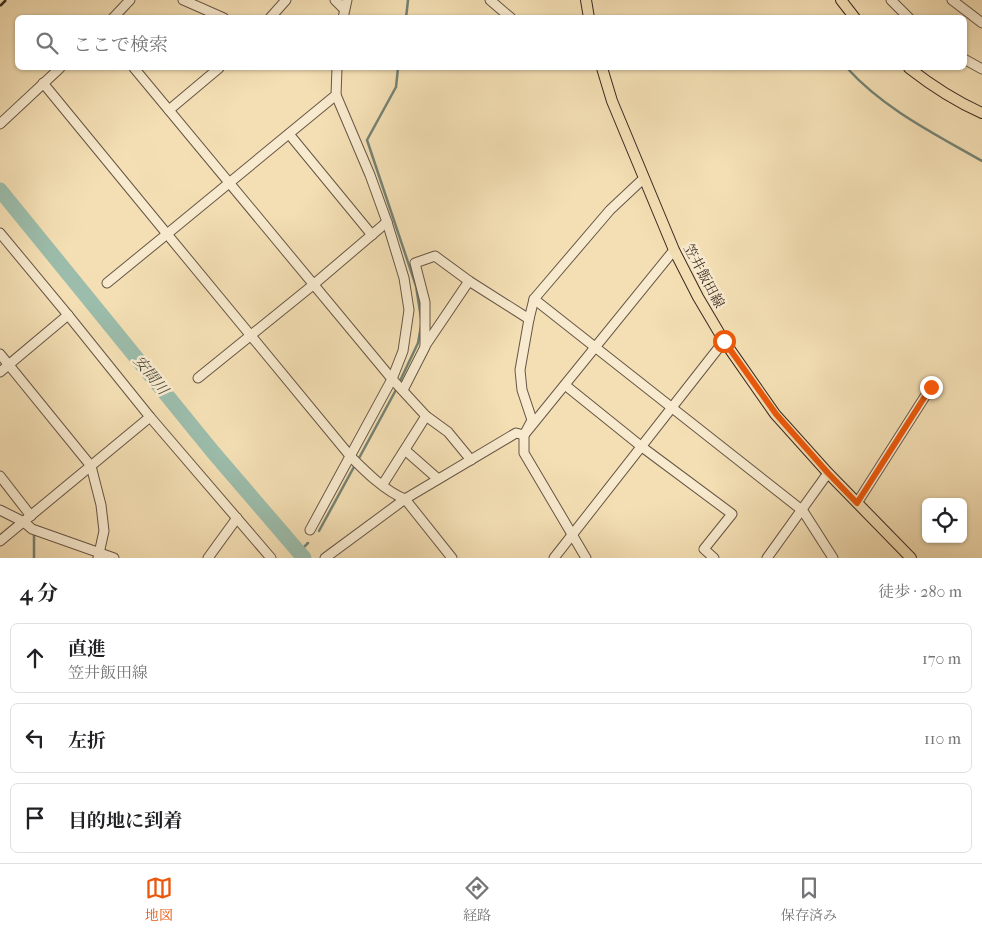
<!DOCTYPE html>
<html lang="ja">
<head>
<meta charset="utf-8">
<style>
  :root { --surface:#fff; --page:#f6f6f6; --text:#202124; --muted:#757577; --line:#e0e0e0; --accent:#ea580c }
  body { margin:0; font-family:"IM FELL French Canon","Noto Serif JP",serif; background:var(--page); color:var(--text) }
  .controls { position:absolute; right:15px; bottom:15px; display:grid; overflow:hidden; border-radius:8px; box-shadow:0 1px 4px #0004 }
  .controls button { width:45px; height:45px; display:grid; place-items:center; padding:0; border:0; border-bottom:1px solid var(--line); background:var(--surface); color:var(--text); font:25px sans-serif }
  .stop { position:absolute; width:15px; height:15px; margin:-11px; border:4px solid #ea580c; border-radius:50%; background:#fff }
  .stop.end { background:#ea580c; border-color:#fff; box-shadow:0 1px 5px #0008 }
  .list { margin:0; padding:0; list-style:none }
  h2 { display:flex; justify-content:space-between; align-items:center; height:65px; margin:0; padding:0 20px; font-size:21px }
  h2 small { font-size:16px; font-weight:400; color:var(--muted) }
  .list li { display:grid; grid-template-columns:32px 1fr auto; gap:15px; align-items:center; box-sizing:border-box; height:70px; margin:0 10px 10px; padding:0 10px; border:1px solid var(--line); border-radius:8px }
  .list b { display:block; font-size:19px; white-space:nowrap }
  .list p { margin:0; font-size:16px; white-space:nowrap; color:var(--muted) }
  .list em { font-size:16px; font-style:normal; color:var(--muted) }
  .icon { flex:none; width:28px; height:28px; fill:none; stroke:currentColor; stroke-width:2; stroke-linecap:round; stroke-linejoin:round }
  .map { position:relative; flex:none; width:982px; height:558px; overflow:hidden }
  .search { position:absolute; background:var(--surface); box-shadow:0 1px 4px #0004; left:15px; right:15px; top:15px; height:55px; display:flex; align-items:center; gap:12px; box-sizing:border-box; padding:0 18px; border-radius:8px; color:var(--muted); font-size:19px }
  .sheet { height:305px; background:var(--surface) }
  nav { display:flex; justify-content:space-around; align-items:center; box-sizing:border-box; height:70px; border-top:1px solid var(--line); background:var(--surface); font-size:14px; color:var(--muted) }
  nav a { display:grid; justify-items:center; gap:2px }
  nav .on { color:var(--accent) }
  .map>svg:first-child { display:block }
</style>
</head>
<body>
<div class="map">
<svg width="982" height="558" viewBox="0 0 982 558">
  <rect width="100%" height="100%" fill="#f4dfb4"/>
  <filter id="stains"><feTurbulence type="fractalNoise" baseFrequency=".004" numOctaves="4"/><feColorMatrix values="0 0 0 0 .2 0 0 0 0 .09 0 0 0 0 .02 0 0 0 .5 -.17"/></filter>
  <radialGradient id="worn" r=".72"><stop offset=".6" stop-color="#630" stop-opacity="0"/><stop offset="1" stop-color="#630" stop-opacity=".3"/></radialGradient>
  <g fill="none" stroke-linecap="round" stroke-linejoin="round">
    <g stroke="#748274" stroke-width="2.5">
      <polyline points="406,18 408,0"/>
      <polyline points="398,68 396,87 367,140 416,286 421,318"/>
      <path d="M847 68C884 109 935 134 982 161"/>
      <polyline points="399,383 418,343 421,326"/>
      <polyline points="358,460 397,388"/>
      <polyline points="319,531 355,465"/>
      <polyline points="34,532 34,558"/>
      <polyline points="299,552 308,543"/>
    </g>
    <polyline stroke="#9cbdac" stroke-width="15" points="0,190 213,452 304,558"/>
    <g stroke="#665646" stroke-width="11">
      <g id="minor">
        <polyline points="183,0 224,18"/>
        <polyline points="335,0 344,9"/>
        <polyline points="490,0 511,18"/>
        <polyline points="891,0 909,18"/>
        <polyline points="952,0 982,23"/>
        <polyline points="113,18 130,0"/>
        <polyline points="270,18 286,0"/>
        <polyline points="343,18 347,0"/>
        <polyline points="964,59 982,69"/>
        <polyline points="134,68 392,379 426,416 448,432 471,460"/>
        <path d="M337 68 336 95 167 234 351 457C366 472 385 491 405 499L452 558"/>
        <polyline points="43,83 167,234 107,283"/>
        <polyline points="169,110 219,68"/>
        <polyline points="0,124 60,68"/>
        <polyline points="289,134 372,235"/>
        <polyline points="0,233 68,315 150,417 271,558"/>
        <polyline points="534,299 803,511 833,558"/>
        <polyline points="425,346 469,281"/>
        <polyline points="0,354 91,466 101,505 104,531 98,558"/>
        <polyline points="0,372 68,315"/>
        <polyline points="198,378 313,285 387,222"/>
        <polyline points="565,385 642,447 732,514 704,549 714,558"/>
        <polyline points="403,390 425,347 425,302 415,263 435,256 469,281 529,319"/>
        <polyline points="405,450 438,479"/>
        <polyline points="0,476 31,516"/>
        <polyline points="383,484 426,416"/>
        <polyline points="857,503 931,387"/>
        <polyline points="0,510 24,522 32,529 114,558"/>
        <polyline points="310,530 392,379 403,351 409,310 404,278 387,222 370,175 336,95"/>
        <polyline points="0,541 150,417"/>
        <polyline points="208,558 237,518"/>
        <polyline points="325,558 405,499 516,433 524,435 674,250"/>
        <polyline points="554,558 724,341"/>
        <polyline points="586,558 524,453 524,435 532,420 522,390 520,370 529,319 534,299 610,210 643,179"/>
        <polyline points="767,558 828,473"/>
      </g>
    </g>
    <g stroke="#372921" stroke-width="12">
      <g id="major">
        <polyline points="586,0 589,18"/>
        <polyline points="841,0 855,18"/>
        <polyline points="602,68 612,101 674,250 698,297 724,341 775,414 828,473 911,558"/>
        <path d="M909 68C932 86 955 101 982 113"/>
      </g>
    </g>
    <use href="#minor" stroke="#f8eace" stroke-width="9"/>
    <use href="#major" stroke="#f4dfb4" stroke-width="10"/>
    <polyline stroke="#372921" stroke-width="2.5" stroke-dasharray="9 9" stroke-linecap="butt" points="0,6 6,0"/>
  </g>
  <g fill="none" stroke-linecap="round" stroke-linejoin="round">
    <polyline stroke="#ea580c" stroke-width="6" points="724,341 776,414 828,473 857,503 931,387"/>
  </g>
  <g text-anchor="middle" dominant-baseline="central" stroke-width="5" stroke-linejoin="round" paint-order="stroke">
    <g font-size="14" fill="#372921" stroke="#f8eace">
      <text transform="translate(704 276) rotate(62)">笠井飯田線</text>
    </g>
    <g font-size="15" font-style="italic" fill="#504e44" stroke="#f8eace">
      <text transform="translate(151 375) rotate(51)">安間川</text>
    </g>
  </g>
  <rect width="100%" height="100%" filter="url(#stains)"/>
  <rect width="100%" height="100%" fill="url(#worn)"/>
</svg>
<div class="controls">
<button><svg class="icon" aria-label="locate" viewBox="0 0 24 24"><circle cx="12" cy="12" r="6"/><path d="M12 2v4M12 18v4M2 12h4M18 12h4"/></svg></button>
</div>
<div class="stop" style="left:724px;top:341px"></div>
<div class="stop end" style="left:931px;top:387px"></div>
<div class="search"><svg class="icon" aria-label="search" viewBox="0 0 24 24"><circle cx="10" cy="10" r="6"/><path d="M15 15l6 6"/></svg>ここで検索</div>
</div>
<section class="sheet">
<h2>4 分<small>徒歩 · 280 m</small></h2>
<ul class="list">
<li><svg class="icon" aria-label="ahead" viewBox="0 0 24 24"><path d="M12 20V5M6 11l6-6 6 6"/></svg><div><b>直進</b><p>笠井飯田線</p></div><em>170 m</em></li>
<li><svg class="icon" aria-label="left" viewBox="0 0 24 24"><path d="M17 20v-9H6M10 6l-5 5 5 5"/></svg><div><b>左折</b></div><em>110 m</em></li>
<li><svg class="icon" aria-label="arrive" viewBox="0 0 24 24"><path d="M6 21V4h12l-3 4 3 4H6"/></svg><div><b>目的地に到着</b></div></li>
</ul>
</section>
<nav>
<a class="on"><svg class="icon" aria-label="map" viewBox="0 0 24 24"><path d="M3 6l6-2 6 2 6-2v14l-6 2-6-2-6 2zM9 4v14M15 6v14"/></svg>地図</a>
<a><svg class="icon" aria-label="directions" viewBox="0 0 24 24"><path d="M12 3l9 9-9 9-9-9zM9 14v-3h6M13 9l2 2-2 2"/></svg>経路</a>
<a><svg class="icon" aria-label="saved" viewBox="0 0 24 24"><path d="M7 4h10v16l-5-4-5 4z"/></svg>保存済み</a>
</nav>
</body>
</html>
